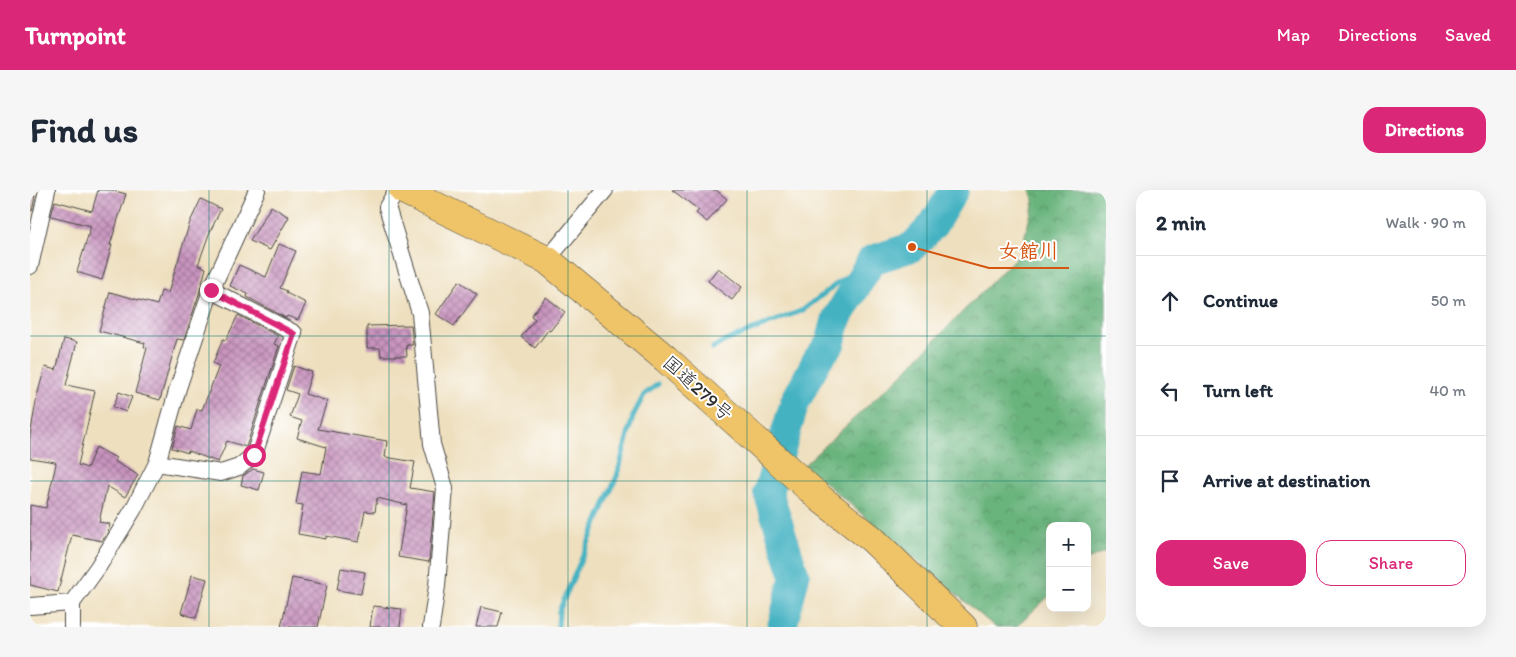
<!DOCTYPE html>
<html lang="en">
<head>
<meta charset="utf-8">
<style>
  :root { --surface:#fff; --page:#f6f6f7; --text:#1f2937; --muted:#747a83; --line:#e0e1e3; --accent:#db2777 }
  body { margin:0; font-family:Itim,"Klee One",sans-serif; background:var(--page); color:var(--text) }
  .controls { position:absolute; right:15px; bottom:15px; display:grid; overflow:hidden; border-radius:10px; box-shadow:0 5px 20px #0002 }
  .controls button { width:45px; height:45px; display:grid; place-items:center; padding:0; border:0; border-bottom:1px solid var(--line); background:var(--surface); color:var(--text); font:25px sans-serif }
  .stop { position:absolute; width:15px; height:15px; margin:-11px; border:4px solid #db2777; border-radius:50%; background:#fff }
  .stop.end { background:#db2777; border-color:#fff; box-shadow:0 1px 5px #0008 }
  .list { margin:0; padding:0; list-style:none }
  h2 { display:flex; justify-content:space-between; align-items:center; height:65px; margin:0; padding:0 20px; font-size:21px }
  h2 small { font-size:16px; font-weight:400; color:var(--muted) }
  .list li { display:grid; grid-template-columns:32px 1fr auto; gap:15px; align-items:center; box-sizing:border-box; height:90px; padding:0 20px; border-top:1px solid var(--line) }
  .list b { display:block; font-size:19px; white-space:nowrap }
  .list em { font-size:16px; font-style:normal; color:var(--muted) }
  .actions { display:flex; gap:10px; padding:15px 20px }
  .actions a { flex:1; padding:11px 0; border:1px solid var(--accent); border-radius:15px; text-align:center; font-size:18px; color:var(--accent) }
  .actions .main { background:var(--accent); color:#fff }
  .icon { flex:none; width:28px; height:28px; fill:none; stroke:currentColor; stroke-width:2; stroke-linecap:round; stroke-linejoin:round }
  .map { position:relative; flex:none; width:1076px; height:437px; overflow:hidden; border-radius:15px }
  header { display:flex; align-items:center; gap:30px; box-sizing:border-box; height:70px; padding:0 25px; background:var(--accent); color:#fff }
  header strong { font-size:24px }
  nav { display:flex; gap:28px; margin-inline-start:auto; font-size:18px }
  .intro { display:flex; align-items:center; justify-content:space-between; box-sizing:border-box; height:120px; padding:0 30px }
  h1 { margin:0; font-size:35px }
  .button { padding:12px 22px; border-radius:15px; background:var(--accent); color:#fff; font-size:18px; font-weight:700 }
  main { display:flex; gap:30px; padding:0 30px }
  aside { flex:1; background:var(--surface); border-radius:15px; box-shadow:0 5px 20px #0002 }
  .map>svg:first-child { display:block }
</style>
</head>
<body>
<header>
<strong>Turnpoint</strong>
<nav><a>Map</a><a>Directions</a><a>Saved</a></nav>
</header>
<div class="intro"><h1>Find us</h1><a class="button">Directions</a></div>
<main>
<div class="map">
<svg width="1076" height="437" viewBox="0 0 1076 437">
  <defs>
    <pattern id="forest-crowns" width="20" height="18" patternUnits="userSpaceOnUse" patternTransform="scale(1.25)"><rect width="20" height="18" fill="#69b47d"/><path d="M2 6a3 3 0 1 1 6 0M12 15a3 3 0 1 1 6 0" fill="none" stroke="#579367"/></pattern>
    <pattern id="building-cross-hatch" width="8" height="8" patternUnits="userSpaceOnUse" patternTransform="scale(1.25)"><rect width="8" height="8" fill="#c994bf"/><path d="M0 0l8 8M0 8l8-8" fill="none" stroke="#a3799b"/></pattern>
  </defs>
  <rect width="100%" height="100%" fill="#fff"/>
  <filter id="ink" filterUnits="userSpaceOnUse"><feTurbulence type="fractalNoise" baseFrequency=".02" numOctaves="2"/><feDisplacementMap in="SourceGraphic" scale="10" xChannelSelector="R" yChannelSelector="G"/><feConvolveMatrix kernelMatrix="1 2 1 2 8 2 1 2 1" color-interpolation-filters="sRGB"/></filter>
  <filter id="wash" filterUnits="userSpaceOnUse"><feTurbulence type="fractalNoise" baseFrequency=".0096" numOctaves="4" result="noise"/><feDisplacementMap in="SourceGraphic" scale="20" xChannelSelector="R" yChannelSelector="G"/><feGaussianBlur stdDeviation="1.12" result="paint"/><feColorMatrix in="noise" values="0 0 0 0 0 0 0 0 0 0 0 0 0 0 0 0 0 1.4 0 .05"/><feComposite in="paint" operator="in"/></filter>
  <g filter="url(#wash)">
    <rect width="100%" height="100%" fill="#eedfbe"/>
    <polygon fill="url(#forest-crowns)" stroke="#4a7054" points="1000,0 1076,0 1076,362 1057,370 1057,336 1020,336 1020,405 986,437 965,437 774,275 872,184 990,63 1004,12"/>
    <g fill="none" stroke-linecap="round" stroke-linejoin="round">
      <g stroke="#45b2c2" stroke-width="5">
        <polyline points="683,158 693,152 773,120 809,92 842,70"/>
        <polyline points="528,437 529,421 587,286 603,226 614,205 628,194"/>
      </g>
      <polyline stroke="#45b2c2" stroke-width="30" points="752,437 765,386 738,302 765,212 787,170 800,154 807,128 842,70 882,57 903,35 924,0"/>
    </g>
    <g id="blocks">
      <g fill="url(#building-cross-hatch)">
        <polygon points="68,0 82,0 96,4 80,55 82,55 72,90 47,82 61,36 21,26 25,11 62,21"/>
        <polygon points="642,0 686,0 697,9 677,32 666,23 669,20"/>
        <polygon points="0,5 5,6 2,21 0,20"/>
        <polygon points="171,9 191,19 179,44 168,75 176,78 169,104 154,150 147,149 130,210 105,203 117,158 114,157 115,153 69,141 80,102 127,115 131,101 138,103 160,32"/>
        <polygon points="241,16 259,27 240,60 220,51"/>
        <polygon points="249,54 266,61 250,98 257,101 256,103 276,113 268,130 257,126 256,128 217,107 218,104 200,96 209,75 236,87"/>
        <polygon points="688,78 712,97 702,110 678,91"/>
        <polygon points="429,91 447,104 424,136 406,124"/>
        <polygon points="516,107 535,122 520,141 518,140 505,158 491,147 505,129 501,126"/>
        <polygon points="208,125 248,146 244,154 249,156 216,257 197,251 188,272 158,261 158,263 142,258 148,236 161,240 167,219 172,220 189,176 183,173 193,149 196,150"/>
        <polygon points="381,135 383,155 376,155 377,166 351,166 350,158 337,158 337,136"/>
        <polygon points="34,149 47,152 36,195 65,201 48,275 57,278 66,257 86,268 84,271 108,285 95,307 77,296 69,332 80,334 78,342 72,351 42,345 28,402 0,395 0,315 16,318 26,274 25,272 0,268 0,246 7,206 15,177 26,180"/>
        <polygon points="264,176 282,182 275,204 297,211 288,239 357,251 355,267 385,272 380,298 405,302 399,372 368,367 377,315 347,308 345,322 335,321 329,352 296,346 296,349 268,344 273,315 266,314 272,281 291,284 296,257 267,248 272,231 260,227 268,204 256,200"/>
        <polygon points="89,202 102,207 96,222 83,217"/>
        <polygon points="223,279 234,282 229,300 211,295 213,286"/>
        <polygon points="311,378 335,382 331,404 307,400"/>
        <polygon points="162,385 177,389 166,428 151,423"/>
        <polygon points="262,388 297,395 288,437 251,437"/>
        <polygon points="343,416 372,419 370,437 340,437"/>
        <polygon points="451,417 472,422 468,437 446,437"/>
      </g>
    </g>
  </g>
  <g filter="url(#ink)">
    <use href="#blocks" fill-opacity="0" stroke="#484641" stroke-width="1"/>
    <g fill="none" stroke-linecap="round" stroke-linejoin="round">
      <g stroke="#484641" stroke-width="18">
        <g id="street">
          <polyline points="367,0 357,17 390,123 402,254 415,298 407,396 401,437"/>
          <polyline points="517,70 575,0"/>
          <polyline points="0,76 17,0"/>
          <polyline points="127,273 191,283 209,277 224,265 264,143 181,100"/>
          <polyline points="0,416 42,413"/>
          <polyline points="42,437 42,413 68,377 103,320 127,273 148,198 181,100 227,0"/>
        </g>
      </g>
      <g stroke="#484641" stroke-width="29">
        <polyline id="highway" points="373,0 517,70 636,169 791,309 842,349 933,437"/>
      </g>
      <use href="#street" stroke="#fff" stroke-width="16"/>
      <use href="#highway" stroke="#efc469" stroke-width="28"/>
    </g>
  </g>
  <g fill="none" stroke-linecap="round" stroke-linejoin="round" filter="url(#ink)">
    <polyline stroke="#db2777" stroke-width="6" points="181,100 264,144 224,265"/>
  </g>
  <path fill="none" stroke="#0f766e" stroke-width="1" stroke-opacity="0.55" d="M179 0V437M359 0V437M538 0V437M717 0V437M897 0V437M0 146H1076M0 291H1076"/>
  <g text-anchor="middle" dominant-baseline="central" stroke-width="4" stroke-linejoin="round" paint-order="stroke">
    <g font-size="19" fill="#2b2b2b" stroke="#fff">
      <text transform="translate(668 198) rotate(42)">国道279号</text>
    </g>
  </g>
  <path fill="none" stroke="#d5540f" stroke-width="2" d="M882 57L959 78H1039"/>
  <circle fill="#d5540f" stroke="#fff" stroke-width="2" cx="882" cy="57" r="5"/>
  <g font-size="20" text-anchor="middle" font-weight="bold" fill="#d5540f" stroke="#fff" stroke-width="4" stroke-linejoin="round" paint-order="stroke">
    <text x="999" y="68">女館川</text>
  </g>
</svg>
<div class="controls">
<button>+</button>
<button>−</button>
</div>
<div class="stop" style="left:224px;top:265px"></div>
<div class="stop end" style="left:181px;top:100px"></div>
</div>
<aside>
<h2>2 min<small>Walk · 90 m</small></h2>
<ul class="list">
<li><svg class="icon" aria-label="ahead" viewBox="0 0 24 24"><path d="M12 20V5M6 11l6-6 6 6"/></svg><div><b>Continue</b></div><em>50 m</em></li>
<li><svg class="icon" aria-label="left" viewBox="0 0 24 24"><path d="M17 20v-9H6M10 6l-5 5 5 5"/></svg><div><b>Turn left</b></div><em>40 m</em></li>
<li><svg class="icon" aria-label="arrive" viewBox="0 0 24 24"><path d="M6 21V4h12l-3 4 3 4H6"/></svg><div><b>Arrive at destination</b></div></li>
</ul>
<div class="actions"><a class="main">Save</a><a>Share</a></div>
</aside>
</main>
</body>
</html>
